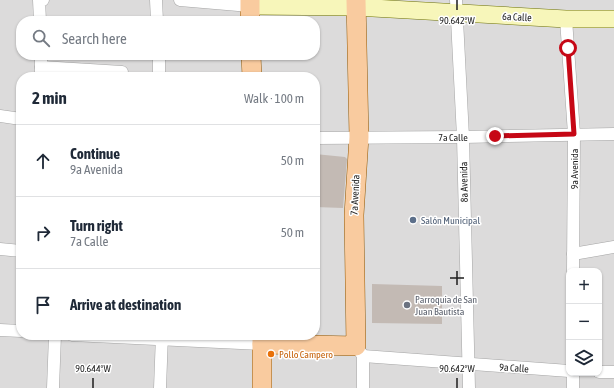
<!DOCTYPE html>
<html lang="en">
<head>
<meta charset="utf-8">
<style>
  :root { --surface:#fff; --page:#f6f6f7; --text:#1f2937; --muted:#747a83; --line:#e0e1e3 }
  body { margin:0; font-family:"Asap Condensed",sans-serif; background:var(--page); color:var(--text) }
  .controls { position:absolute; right:12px; bottom:12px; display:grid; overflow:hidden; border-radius:8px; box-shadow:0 1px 3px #0004 }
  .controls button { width:36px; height:36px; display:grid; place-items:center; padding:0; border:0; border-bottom:1px solid var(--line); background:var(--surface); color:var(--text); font:20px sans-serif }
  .stop { position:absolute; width:12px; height:12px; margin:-9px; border:3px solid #c60715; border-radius:50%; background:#fff }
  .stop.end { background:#c60715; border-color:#fff; box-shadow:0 1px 4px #0008 }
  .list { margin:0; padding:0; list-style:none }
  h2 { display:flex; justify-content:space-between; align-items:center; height:52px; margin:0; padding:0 16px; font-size:17px }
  h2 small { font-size:13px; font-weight:400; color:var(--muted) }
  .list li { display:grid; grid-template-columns:26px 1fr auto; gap:12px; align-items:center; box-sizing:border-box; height:72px; padding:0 16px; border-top:1px solid var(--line) }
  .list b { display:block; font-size:15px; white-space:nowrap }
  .list p { margin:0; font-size:13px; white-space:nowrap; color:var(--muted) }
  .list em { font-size:13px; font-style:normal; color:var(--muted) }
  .icon { flex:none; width:22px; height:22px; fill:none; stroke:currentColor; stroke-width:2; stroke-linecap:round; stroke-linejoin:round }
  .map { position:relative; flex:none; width:614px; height:388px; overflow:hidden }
  .search { position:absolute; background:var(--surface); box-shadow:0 1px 3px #0004; left:16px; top:16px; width:304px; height:44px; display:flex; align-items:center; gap:10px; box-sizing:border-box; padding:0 14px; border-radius:16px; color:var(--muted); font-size:15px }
  .panel { position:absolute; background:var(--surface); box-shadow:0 1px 3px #0004; left:16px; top:72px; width:304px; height:268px; border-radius:16px }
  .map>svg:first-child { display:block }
</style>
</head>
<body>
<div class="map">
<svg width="614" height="388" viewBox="0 0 614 388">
  <rect width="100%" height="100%" fill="#efebe4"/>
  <path fill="#dcdbdb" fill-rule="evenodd" d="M0 0H614V388H0ZM21 21H315V55H21ZM21 77H315V335H21ZM569 271H599V373H569Z"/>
  <g fill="#c3bab4">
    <polygon points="315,154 345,157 347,159 343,208 315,207"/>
    <polygon points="372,284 442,286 442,324 372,323"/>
  </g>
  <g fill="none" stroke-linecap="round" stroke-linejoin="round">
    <g stroke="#a5a5a5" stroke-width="13">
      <g id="street">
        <polyline points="156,0 157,21"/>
        <polyline points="180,0 250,6"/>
        <polyline points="456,0 463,137 469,388"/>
        <polyline points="566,19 574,134 573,271"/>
        <polyline points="40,21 39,0 43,0"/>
        <polyline points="41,55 41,77"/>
        <polyline points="159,55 159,77"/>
        <polyline points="41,67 122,72"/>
        <polyline points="0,116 21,119"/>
        <polyline points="315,138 463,137 614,134"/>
        <polyline points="0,249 21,251"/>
        <polyline points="573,254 614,247"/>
        <polyline points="0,330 21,331"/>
        <polyline points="72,335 262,344"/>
        <polyline points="359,350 363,356 363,388"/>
        <polyline points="363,356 569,371"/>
        <polyline points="599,372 614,372"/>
        <polyline points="53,388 55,335"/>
        <polyline points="160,388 162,335"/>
        <polyline points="573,388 573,373"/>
      </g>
    </g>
    <g stroke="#6e7208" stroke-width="18">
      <polyline id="secondary" points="250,6 355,7 566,19 614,19"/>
    </g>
    <g stroke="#935905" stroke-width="20">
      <g id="primary">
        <polyline points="250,0 250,21"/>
        <polyline points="251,55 252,77"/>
        <polyline points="262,335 262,388"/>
        <polyline points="262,344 356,346 354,215 359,137 356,0"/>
      </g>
    </g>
    <use href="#street" stroke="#fff" stroke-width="12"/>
    <use href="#secondary" stroke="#f7f6ba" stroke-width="17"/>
    <use href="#primary" stroke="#f9cb9f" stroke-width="19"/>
  </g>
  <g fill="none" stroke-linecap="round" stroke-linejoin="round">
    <polyline stroke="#c60715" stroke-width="5" points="495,136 574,134 568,48"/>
  </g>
  <path fill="none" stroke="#1e1e1e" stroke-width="1.5" d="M457 0V10M457 271V285M450 278H464M93 378V388M457 378V388"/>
  <circle fill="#5c6f8a" stroke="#fff" stroke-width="1.5" cx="413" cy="220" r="4"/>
  <circle fill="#6b7280" stroke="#fff" stroke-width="1.5" cx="407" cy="305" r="4"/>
  <circle fill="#e8710a" stroke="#fff" stroke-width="1.5" cx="271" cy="354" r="4"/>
  <g text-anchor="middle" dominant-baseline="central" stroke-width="3" stroke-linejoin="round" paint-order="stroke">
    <g font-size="10" fill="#1e1e1e" stroke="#fff">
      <text transform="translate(517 17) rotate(3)">6a Calle</text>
      <text x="453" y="137">7a Calle</text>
      <text transform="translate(574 169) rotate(-90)">9a Avenida</text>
      <text transform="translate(464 182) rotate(-91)">8a Avenida</text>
      <text transform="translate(355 195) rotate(-87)">7a Avenida</text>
      <text transform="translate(514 368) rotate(4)">9a Calle</text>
    </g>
    <g font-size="10" fill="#4e5e75" stroke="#fff" text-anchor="start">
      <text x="421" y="220">Salón Municipal</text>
    </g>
    <g font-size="10" fill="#5b616d" stroke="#fff" text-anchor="start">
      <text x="415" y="299">Parroquia de San<tspan x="415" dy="12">Juan Bautista</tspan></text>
    </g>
    <g font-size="10" fill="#c56008" stroke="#fff" text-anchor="start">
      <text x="279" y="354">Pollo Campero</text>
    </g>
  </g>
  <g font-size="10" text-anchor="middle" fill="#1e1e1e" stroke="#fff" stroke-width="3" stroke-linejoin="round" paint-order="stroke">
    <text x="457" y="24">90.642°W</text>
    <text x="93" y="372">90.644°W</text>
    <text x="457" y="372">90.642°W</text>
  </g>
</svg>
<div class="controls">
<button>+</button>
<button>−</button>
<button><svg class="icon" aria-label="layers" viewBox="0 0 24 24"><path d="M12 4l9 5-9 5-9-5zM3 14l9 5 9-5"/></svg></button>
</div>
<div class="stop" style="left:568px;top:48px"></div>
<div class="stop end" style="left:495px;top:136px"></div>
<div class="search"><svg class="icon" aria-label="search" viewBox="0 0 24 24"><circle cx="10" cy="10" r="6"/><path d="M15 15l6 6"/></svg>Search here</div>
<section class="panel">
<h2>2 min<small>Walk · 100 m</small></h2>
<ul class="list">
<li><svg class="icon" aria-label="ahead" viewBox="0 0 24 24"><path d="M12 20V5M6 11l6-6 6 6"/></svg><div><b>Continue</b><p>9a Avenida</p></div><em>50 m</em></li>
<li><svg class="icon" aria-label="right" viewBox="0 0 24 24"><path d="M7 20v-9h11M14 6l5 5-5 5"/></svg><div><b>Turn right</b><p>7a Calle</p></div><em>50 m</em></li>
<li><svg class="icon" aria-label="arrive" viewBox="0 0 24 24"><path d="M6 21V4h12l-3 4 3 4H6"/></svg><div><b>Arrive at destination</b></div></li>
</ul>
</section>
</div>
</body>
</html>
